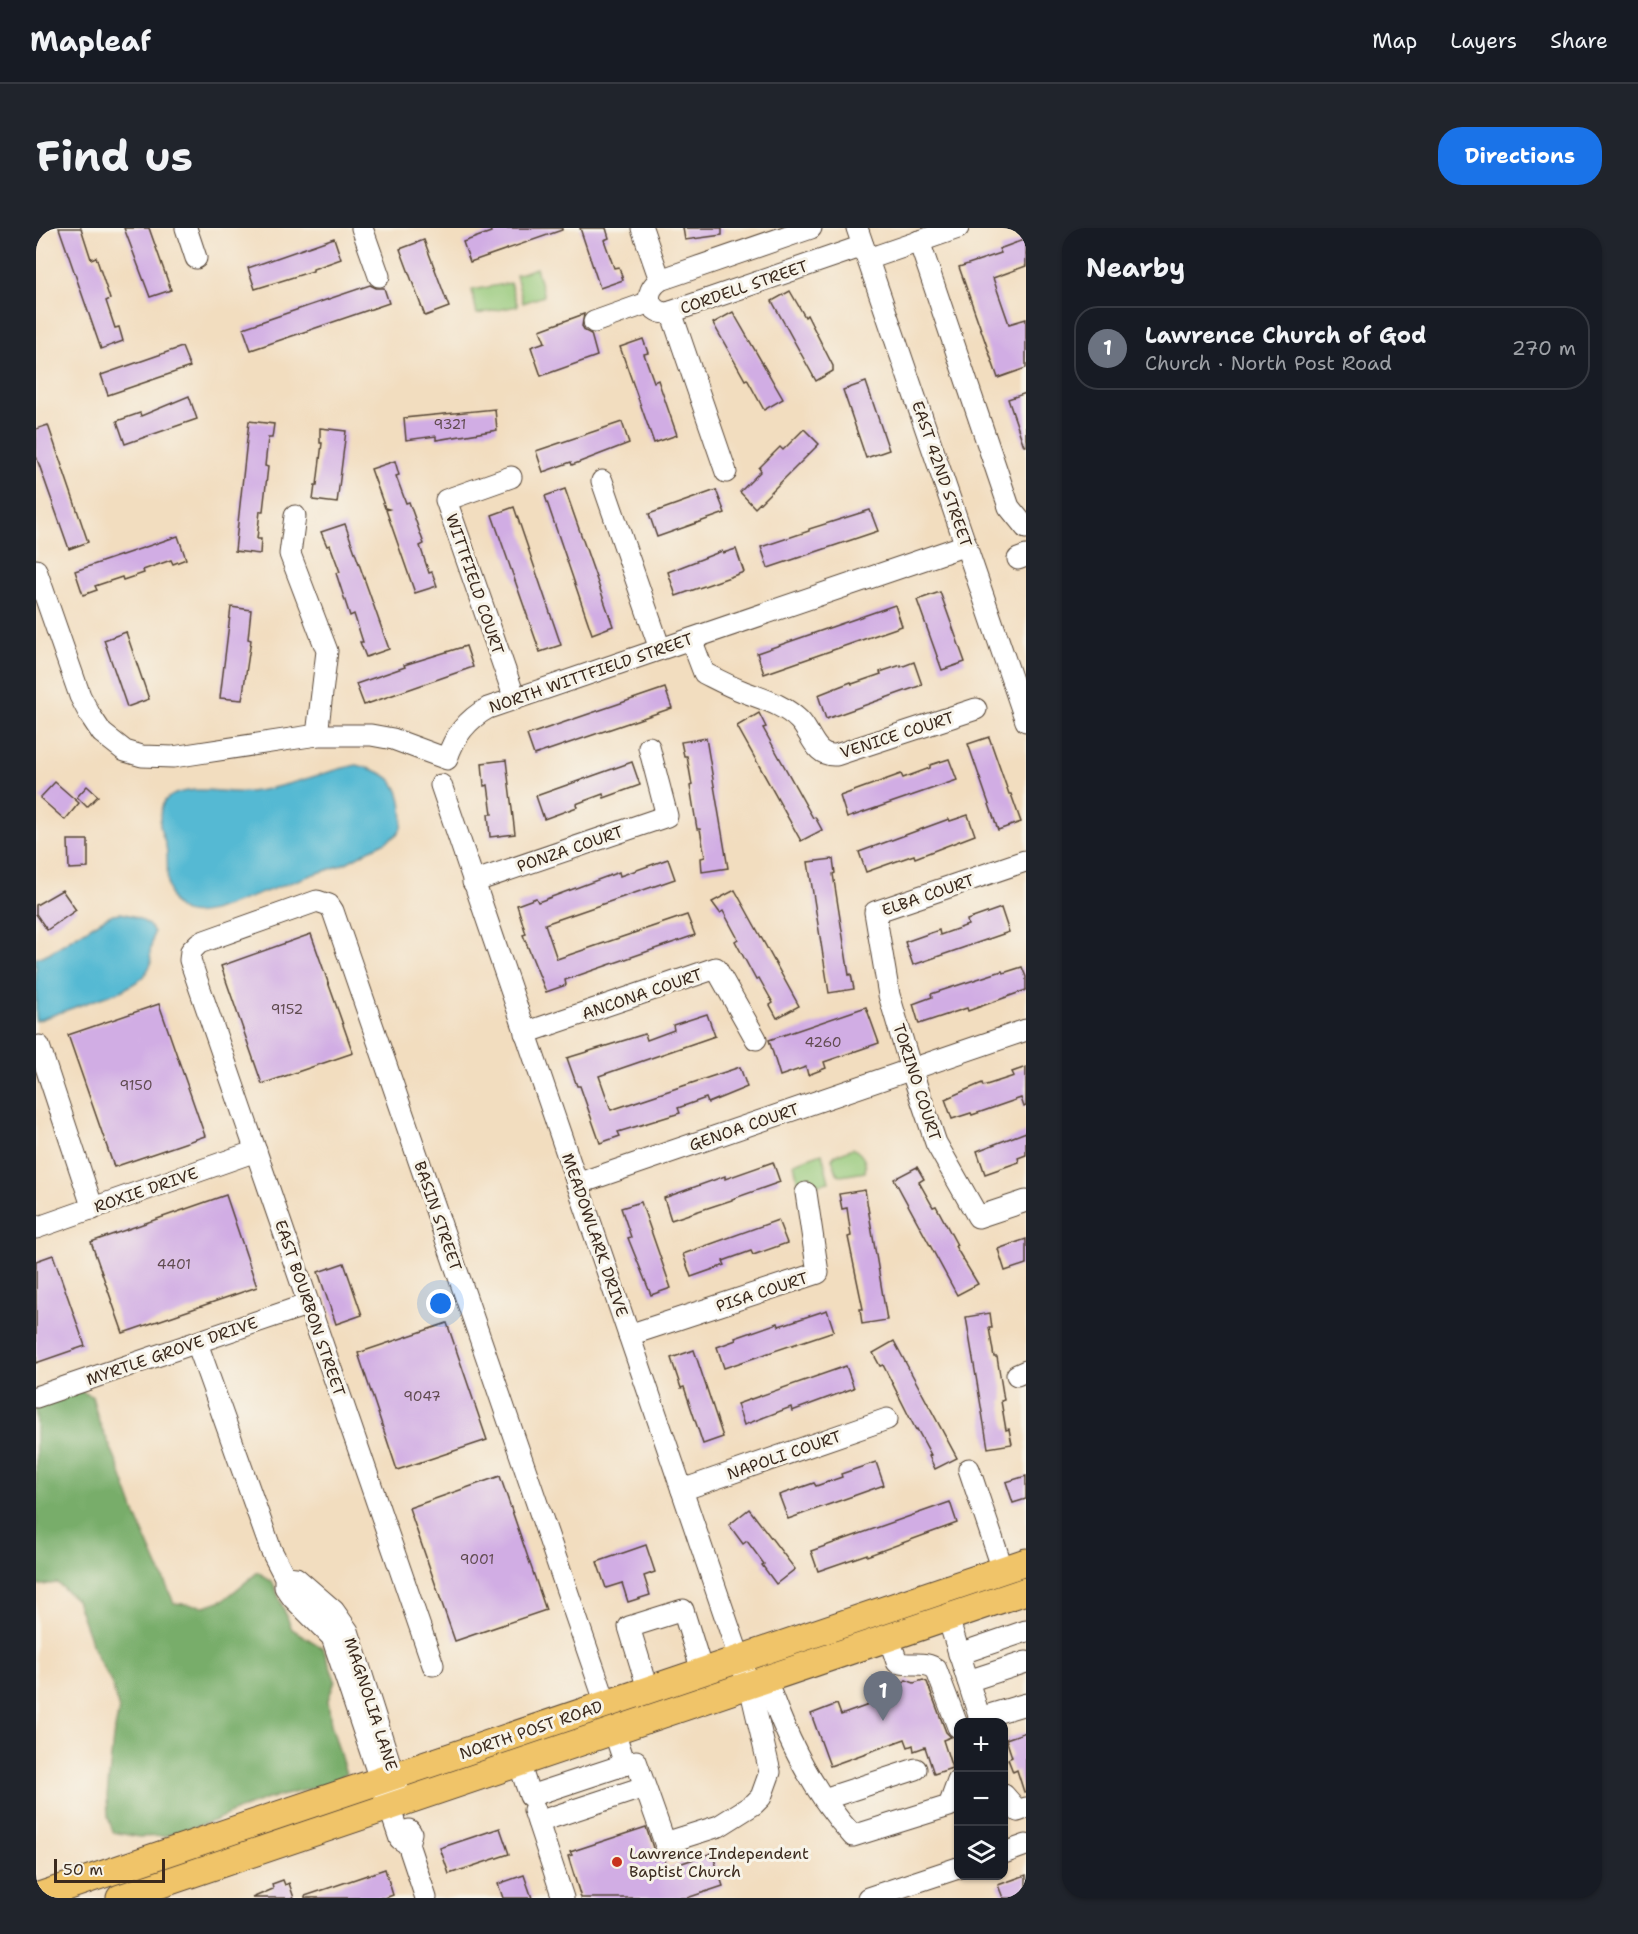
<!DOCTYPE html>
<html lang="en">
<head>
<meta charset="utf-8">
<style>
  :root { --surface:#171b24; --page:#20242c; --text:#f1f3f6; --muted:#9ea1a6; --line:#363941; --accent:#1a73e8 }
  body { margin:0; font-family:"Shantell Sans",sans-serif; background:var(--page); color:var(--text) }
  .controls { position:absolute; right:18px; bottom:18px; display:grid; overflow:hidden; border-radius:12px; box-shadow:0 2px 4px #0004 }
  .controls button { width:54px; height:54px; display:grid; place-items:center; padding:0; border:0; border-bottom:2px solid var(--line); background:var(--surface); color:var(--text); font:30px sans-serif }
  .scale { position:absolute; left:18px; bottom:15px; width:111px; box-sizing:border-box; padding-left:6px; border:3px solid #3b2a1e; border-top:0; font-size:16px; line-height:21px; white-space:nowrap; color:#3b2a1e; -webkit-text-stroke:4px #f7f3e8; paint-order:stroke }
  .you { position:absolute; left:405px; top:1076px; width:21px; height:21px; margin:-15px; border:4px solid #fff; border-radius:50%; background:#1a73e8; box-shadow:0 0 0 9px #1a73e833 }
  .badge { display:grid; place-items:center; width:39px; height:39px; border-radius:50%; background:var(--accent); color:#fff; font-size:20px; font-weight:700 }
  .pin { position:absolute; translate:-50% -50px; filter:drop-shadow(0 2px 3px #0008) }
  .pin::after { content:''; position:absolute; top:32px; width:21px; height:18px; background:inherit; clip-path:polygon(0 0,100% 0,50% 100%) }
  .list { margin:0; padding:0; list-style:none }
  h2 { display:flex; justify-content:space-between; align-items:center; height:78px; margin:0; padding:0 24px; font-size:26px }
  h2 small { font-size:20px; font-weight:400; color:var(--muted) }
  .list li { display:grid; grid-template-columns:39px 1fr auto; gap:18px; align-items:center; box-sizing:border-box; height:84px; margin:0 12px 12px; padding:0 12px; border:2px solid var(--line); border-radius:24px }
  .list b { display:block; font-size:22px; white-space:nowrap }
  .list p { margin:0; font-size:20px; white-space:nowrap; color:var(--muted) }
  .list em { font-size:20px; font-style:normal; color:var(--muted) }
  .icon { flex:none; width:33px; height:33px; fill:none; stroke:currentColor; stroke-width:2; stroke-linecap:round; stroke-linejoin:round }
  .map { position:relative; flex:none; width:990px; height:1670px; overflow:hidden; border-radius:24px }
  header { display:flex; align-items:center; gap:36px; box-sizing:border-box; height:84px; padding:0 30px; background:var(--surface); border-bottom:2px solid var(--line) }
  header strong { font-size:28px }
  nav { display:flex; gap:33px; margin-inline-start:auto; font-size:21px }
  .intro { display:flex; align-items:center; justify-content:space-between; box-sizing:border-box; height:144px; padding:0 36px }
  h1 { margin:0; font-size:42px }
  .button { padding:15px 27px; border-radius:24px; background:var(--accent); color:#fff; font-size:21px; font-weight:700 }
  main { display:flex; gap:36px; padding:0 36px }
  aside { flex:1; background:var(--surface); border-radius:24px; box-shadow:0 2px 4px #0004 }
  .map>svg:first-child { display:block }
</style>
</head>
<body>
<header>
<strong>Mapleaf</strong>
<nav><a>Map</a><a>Layers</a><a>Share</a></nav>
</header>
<div class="intro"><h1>Find us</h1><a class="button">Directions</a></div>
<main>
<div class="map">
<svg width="990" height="1670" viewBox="0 0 990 1670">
  <rect width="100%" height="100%" fill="#f7f3e8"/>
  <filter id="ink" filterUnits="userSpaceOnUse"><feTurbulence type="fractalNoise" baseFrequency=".0167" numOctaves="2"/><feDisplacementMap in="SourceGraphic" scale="12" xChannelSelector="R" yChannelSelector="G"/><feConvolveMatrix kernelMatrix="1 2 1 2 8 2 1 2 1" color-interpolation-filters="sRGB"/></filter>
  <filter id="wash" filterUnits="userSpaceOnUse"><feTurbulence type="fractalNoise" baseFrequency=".008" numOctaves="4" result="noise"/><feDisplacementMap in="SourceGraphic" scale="24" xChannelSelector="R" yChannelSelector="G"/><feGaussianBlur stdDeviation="1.35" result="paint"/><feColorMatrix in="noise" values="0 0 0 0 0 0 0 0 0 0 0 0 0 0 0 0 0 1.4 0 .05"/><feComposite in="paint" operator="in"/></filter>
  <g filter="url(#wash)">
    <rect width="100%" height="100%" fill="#f2ddbf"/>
    <g fill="#96c97a" stroke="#687a4c" stroke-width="1.5">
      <polygon points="500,40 508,68 487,75 480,47"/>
      <polygon points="474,55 482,78 441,86 436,62"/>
      <path d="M817 920C826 926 832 933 829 944L805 948 801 945 796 931 799 927Z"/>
      <polygon points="786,925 793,954 763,960 758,935"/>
    </g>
    <polygon fill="#78ad6a" stroke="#5a6c44" stroke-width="1.5" points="44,1163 56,1168 63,1194 79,1229 101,1290 138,1375 169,1378 189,1371 222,1344 237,1355 256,1401 287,1420 299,1452 292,1472 295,1496 310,1546 291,1557 231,1571 199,1583 177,1593 129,1608 103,1609 77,1604 72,1589 71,1568 77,1510 83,1482 75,1454 60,1427 40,1372 21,1355 0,1358 0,1178"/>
    <g fill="#54b9d3" stroke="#487278" stroke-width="1.5">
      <path d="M321 537C348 544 363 550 366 580 367 590 368 598 361 606 353 614 343 617 333 622 329 624 325 627 321 629 308 637 293 642 278 646L177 683C165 685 153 689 142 680 126 666 134 636 130 618 128 610 124 604 124 596 124 587 124 576 132 570 152 555 190 566 213 564 250 560 285 544 321 537Z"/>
      <path d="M85 685C97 687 112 693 118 704L114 724 115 736 107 750 87 762 0 793V730L13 725 69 690 77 686Z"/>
    </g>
    <g id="blocks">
      <g fill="#d1ade4">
        <polygon points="23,0 45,0 55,31 60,29 74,71 70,73 79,100 83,99 87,113 65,121"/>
        <polygon points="88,0 113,0 135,62 114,69"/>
        <polygon points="454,0 526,0 526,2 434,34 427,14 455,4"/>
        <polygon points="544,0 570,0 573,10 568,12 578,40 583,39 587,52 564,60"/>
        <polygon points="647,0 686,0 686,7 649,12"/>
        <polygon points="298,10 305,31 277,41 277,43 219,61 212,40"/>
        <polygon points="990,11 990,38 957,50 973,96 990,91 990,140 962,150 923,39 965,25 963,21"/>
        <polygon points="388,12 413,79 389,88 364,21"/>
        <polygon points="334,57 340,60 348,60 353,75 215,122 207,100"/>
        <polygon points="754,63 769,89 771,87 797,138 797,143 780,153 736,73"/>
        <polygon points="697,84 747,171 728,182 711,151 709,152 677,95"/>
        <polygon points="548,86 546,98 549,103 555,106 561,128 505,148 495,119 509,114 504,102"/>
        <polygon points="607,111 612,125 608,126 618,154 622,152 641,207 618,215 584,119"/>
        <polygon points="146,119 154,139 72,167 65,147"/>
        <polygon points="830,154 853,222 830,230 807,162"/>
        <polygon points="990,165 990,218 988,218 972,171"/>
        <polygon points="153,168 161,191 89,216 81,193 104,185 105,188"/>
        <polygon points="459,181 461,202 400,212 400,208 370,212 368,190"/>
        <polygon points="213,193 238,196 236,210 232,210 229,238 232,239 227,283 224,283 221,311 225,311 224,326 199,323"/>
        <polygon points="586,194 593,215 536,237 535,234 507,244 500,223"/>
        <polygon points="12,197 52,314 33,321 0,228 0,201"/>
        <polygon points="284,200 310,203 301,275 277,272 279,257 281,257 286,215 284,215"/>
        <polygon points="768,201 783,216 719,280 704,264 725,243 723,240 744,219 747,222"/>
        <polygon points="359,233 363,247 360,248 370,275 373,274 388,316 384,318 393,345 396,344 401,358 379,365 350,282 353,281 349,280 335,241"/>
        <polygon points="529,261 577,398 556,406 509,268"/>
        <polygon points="680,262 689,285 621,309 613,286"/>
        <polygon points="478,279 525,417 504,424 456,287"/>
        <polygon points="834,282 842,303 732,340 725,319 773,303 773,301"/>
        <polygon points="309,296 353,421 330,429 324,414 327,414 318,386 314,388 300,345 304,344 294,317 291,318 285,304"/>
        <polygon points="142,308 150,331 137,336 135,332 107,342 108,345 87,352 86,349 59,358 61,362 47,367 39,343"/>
        <polygon points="700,321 708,344 640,368 632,344 686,323 687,325"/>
        <polygon points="904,364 929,434 906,442 881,372"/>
        <polygon points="859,377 866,398 728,446 721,425"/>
        <polygon points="195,379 215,382 212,411 215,412 206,472 184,470"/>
        <polygon points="90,404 113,471 91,479 68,412"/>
        <polygon points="430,418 437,439 328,477 320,456 369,439 368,437"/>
        <polygon points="878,434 886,457 790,491 782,467 815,454 816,456 845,446 844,444 865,437 865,439"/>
        <polygon points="629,460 636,480 498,527 491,507"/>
        <polygon points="723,485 730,499 727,500 777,590 779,589 786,602 765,613 701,498"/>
        <polygon points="953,509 973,566 975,566 985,594 962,602 932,516"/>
        <polygon points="670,510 692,640 666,644 665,630 669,629 664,601 661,601 654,558 656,557 651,528 648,528 645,514"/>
        <polygon points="913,531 921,552 811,590 804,568 865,546 867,550 894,540 894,537"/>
        <polygon points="470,532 479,606 454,609 452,586 456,586 452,557 448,558 446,535"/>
        <polygon points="596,534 604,557 568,570 567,566 540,576 541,579 508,591 500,568"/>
        <polygon points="19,554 43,575 29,592 4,570"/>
        <polygon points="51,558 62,568 51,579 41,569"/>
        <polygon points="932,587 939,607 879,630 878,627 830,644 823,624 913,591 914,593"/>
        <polygon points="32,612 52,612 52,640 33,641"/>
        <polygon points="632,631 639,651 509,696 521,731 651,687 659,707 529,752 530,757 510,764 487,707 490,706 481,677 500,670 502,674 583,644 584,648"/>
        <polygon points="797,631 799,645 797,646 813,747 815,746 818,761 793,765 772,634"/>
        <polygon points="26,662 40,682 11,702 0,686 0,677"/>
        <polygon points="699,662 763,778 741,790 734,777 737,775 723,750 720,752 699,713 702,711 687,683 684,685 676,674"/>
        <polygon points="965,680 973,704 877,737 869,714 903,702 904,707 932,697 931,692"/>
        <polygon points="275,706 317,825 226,856 185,738"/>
        <polygon points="986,739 990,749 990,762 932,783 931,780 883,796 877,776 896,769 895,766 966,743 967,745"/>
        <polygon points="123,776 169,908 78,939 32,807"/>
        <polygon points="830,779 843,815 788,834 790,840 772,847 770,839 744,848 733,812"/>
        <polygon points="671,786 679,808 563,848 575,882 704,839 711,859 672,875 670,870 642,880 644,885 582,904 584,908 564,915 544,858 541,858 531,830 609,806 611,812 638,802 637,797"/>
        <polygon points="990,839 990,878 988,879 985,870 936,887 935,885 916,891 909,871 946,855 947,858 978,848 976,844"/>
        <polygon points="990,904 990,927 982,930 983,934 949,946 941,923"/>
        <polygon points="737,934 744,954 696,971 696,972 635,992 628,970 689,948 689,951"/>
        <polygon points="881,939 888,951 883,954 897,979 900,978 921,1017 919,1018 942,1056 921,1067 858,951"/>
        <polygon points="829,962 851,1092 826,1096 824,1081 827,1081 812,1009 815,1008 811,980 806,981 803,966"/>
        <polygon points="190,967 221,1059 87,1105 55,1014"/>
        <polygon points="605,974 635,1060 615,1067 592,1010 595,1009 585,980"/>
        <polygon points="742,992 751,1015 717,1027 715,1023 687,1033 689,1037 655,1049 647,1026"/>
        <polygon points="990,1011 990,1036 969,1043 962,1021"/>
        <polygon points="17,1027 49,1118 0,1135 0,1033"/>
        <polygon points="308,1035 326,1087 300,1096 282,1044"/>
        <polygon points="791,1082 798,1103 688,1140 681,1119 700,1112 699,1110 742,1095 743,1098"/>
        <polygon points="954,1085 956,1100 953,1100 958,1129 961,1129 968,1172 965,1173 970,1202 973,1201 976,1216 952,1220 930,1089"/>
        <polygon points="411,1095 451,1212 361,1242 322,1125"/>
        <polygon points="858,1113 921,1230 899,1241 893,1228 895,1227 881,1201 880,1202 847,1137 844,1138 837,1125"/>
        <polygon points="658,1122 687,1209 667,1216 648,1159 645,1160 635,1130"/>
        <polygon points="810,1138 818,1160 756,1183 755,1179 708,1197 701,1176"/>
        <polygon points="840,1234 848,1257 752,1291 743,1267 778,1255 780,1258 806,1249 805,1246"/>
        <polygon points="464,1248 510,1382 419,1413 373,1280"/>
        <polygon points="990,1248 990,1271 977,1275 970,1254"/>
        <polygon points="914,1274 921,1295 831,1328 831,1326 782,1343 775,1323"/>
        <polygon points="713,1281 759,1341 740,1356 726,1337 728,1336 711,1313 707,1316 693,1297"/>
        <polygon points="610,1317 619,1344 608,1348 614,1367 592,1374 586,1355 570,1360 561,1334"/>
        <polygon points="870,1452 878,1455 887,1452 891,1454 910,1504 915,1509 907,1512 916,1540 898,1546 889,1519 878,1523 877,1517 872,1519 869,1511 794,1538 775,1486 801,1476 805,1487 857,1468"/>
        <polygon points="990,1504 990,1564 988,1564 981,1542 977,1544 972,1531 976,1529 970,1511"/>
        <polygon points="610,1599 617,1620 621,1625 627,1627 631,1640 676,1625 687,1658 651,1670 545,1670 532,1628 536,1627 534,1624"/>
        <polygon points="464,1600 473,1626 413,1646 404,1620"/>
        <polygon points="349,1641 357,1667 349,1670 269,1670 269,1668"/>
        <polygon points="488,1647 496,1670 467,1670 462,1656"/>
        <polygon points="990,1647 990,1670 967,1670 962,1657"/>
        <polygon points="247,1652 249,1657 253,1655 258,1670 216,1670 237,1661 236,1656"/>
      </g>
    </g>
  </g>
  <g filter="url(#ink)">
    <use href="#blocks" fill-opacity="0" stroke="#564536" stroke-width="1.5"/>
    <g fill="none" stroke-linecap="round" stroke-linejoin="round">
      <g stroke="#564536" stroke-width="23">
        <g id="minor">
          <polyline points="150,0 160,30"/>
          <polyline points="326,0 343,48"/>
          <polyline points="606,0 624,52"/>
          <polyline points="821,0 990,493"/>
          <polyline points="883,13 973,279 990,300"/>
          <polyline points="832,31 922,0"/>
          <path d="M614 74C617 82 624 85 632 85L827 18"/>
          <path d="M614 74C612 64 616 58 624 52L775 0"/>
          <polyline points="635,84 690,244"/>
          <polyline points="558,94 614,74"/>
          <polyline points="475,249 410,272 479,471"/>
          <polyline points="566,253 624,421"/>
          <polyline points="259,288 254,326 291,423 281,507"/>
          <polyline points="982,331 990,328"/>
          <path d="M0 342 44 468 54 487 66 505 89 523 106 528 137 529 281 507H335L357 511 411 531C418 508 432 491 452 480L930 317"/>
          <path d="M655 411 668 445C680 451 693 458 706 463 726 471 747 476 763 492 776 505 778 529 800 527L940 481"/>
          <polyline points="405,557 716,1467 734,1544 725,1569 718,1576 683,1598 629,1615 600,1533 494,1568 483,1535"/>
          <polyline points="989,633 839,684 853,767 875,841 900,915 942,989 990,973"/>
          <polyline points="437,654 631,588 613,519"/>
          <polyline points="489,805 680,740 720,811"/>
          <polyline points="3,818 57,981"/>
          <polyline points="541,956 990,802"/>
          <polyline points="0,1000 220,923"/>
          <polyline points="593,1107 782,1045 770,965"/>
          <polyline points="161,1115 235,1322 249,1349 249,1359 257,1370 296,1409 364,1611 372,1616"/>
          <polyline points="981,1147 990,1143"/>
          <polyline points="0,1169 273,1076"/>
          <polyline points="933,1241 967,1342"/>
          <polyline points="646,1262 851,1191"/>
          <polyline points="249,1349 260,1350 298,1383 312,1403 362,1561"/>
          <polyline points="912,1390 945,1494"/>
          <path d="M853 1410 861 1434C874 1439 889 1432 900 1441L922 1499"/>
          <polyline points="923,1426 990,1403"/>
          <polyline points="397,1437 154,732 155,723 163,715 281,673 293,677 297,683 570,1476"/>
          <path d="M730 1451C749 1508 777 1564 817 1608L913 1578 922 1553"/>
          <polyline points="932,1453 990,1434"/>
          <polyline points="612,1461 593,1399 647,1382 666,1443"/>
          <polyline points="943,1490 990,1476"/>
          <polyline points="578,1503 589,1536"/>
          <polyline points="968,1567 982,1583 990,1580"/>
          <polyline points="788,1571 880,1541"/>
          <polyline points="498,1582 527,1670"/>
          <polyline points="502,1594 608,1559"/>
          <polyline points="373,1602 375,1605 372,1616 390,1670"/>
          <polyline points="968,1625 990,1617"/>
          <polyline points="832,1670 922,1640"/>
        </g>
      </g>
      <g stroke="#564536" stroke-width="29">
        <g id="major">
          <polyline points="0,1669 990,1334"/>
          <polyline points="84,1670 990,1363"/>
        </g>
      </g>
      <use href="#minor" stroke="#fff" stroke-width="21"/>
      <use href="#major" stroke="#f0c469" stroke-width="27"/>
    </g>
  </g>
  <circle fill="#c8321e" stroke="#f7f3e8" stroke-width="2" cx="581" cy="1634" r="6"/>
  <g text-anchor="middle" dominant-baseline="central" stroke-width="6" stroke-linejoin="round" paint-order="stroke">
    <g font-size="14" fill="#604b50">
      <text x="414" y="196">9321</text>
      <text x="251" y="781">9152</text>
      <text x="787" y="814">4260</text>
      <text x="100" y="857">9150</text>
      <text x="138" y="1036">4401</text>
      <text x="386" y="1168">9047</text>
      <text x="441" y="1331">9001</text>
    </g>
    <g font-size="16" fill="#3b2a1e" stroke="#f7f3e8">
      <text transform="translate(708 59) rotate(-19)">CORDELL STREET</text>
      <text transform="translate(906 246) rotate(71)">EAST 42ND STREET</text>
      <text transform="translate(439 356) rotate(71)">WITTFIELD COURT</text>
      <text transform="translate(555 445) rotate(-19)">NORTH WITTFIELD STREET</text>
      <text transform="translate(861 507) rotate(-18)">VENICE COURT</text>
      <text transform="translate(534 621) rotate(-19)">PONZA COURT</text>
      <text transform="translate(892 667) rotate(-19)">ELBA COURT</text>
      <text transform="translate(606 766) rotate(-19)">ANCONA COURT</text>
      <text transform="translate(881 854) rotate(72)">TORINO COURT</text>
      <text transform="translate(708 899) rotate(-19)">GENOA COURT</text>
      <text transform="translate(110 962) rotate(-19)">ROXIE DRIVE</text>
      <text transform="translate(402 988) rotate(71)">BASIN STREET</text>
      <text transform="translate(559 1007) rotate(71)">MEADOWLARK DRIVE</text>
      <text transform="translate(726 1064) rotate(-18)">PISA COURT</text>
      <text transform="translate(274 1080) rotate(71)">EAST BOURBON STREET</text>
      <text transform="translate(136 1123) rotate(-19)">MYRTLE GROVE DRIVE</text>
      <text transform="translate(748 1227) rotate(-19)">NAPOLI COURT</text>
      <text transform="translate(335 1476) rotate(72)">MAGNOLIA LANE</text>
      <text transform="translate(495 1502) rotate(-19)">NORTH POST ROAD</text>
    </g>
    <g font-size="16" fill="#3b2a1e" stroke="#f7f3e8" text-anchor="start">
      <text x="593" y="1625">Lawrence Independent<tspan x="593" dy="18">Baptist Church</tspan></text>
    </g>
  </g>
</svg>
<div class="controls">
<button>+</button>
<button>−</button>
<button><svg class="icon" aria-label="layers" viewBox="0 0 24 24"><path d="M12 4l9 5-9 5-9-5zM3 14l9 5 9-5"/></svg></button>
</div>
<div class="scale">50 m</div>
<div class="you"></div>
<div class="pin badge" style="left:847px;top:1493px;background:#6b7280">1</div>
</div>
<aside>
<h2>Nearby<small></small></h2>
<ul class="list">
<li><span class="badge" style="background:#6b7280">1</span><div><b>Lawrence Church of God</b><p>Church · North Post Road</p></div><em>270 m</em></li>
</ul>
</aside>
</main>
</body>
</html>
